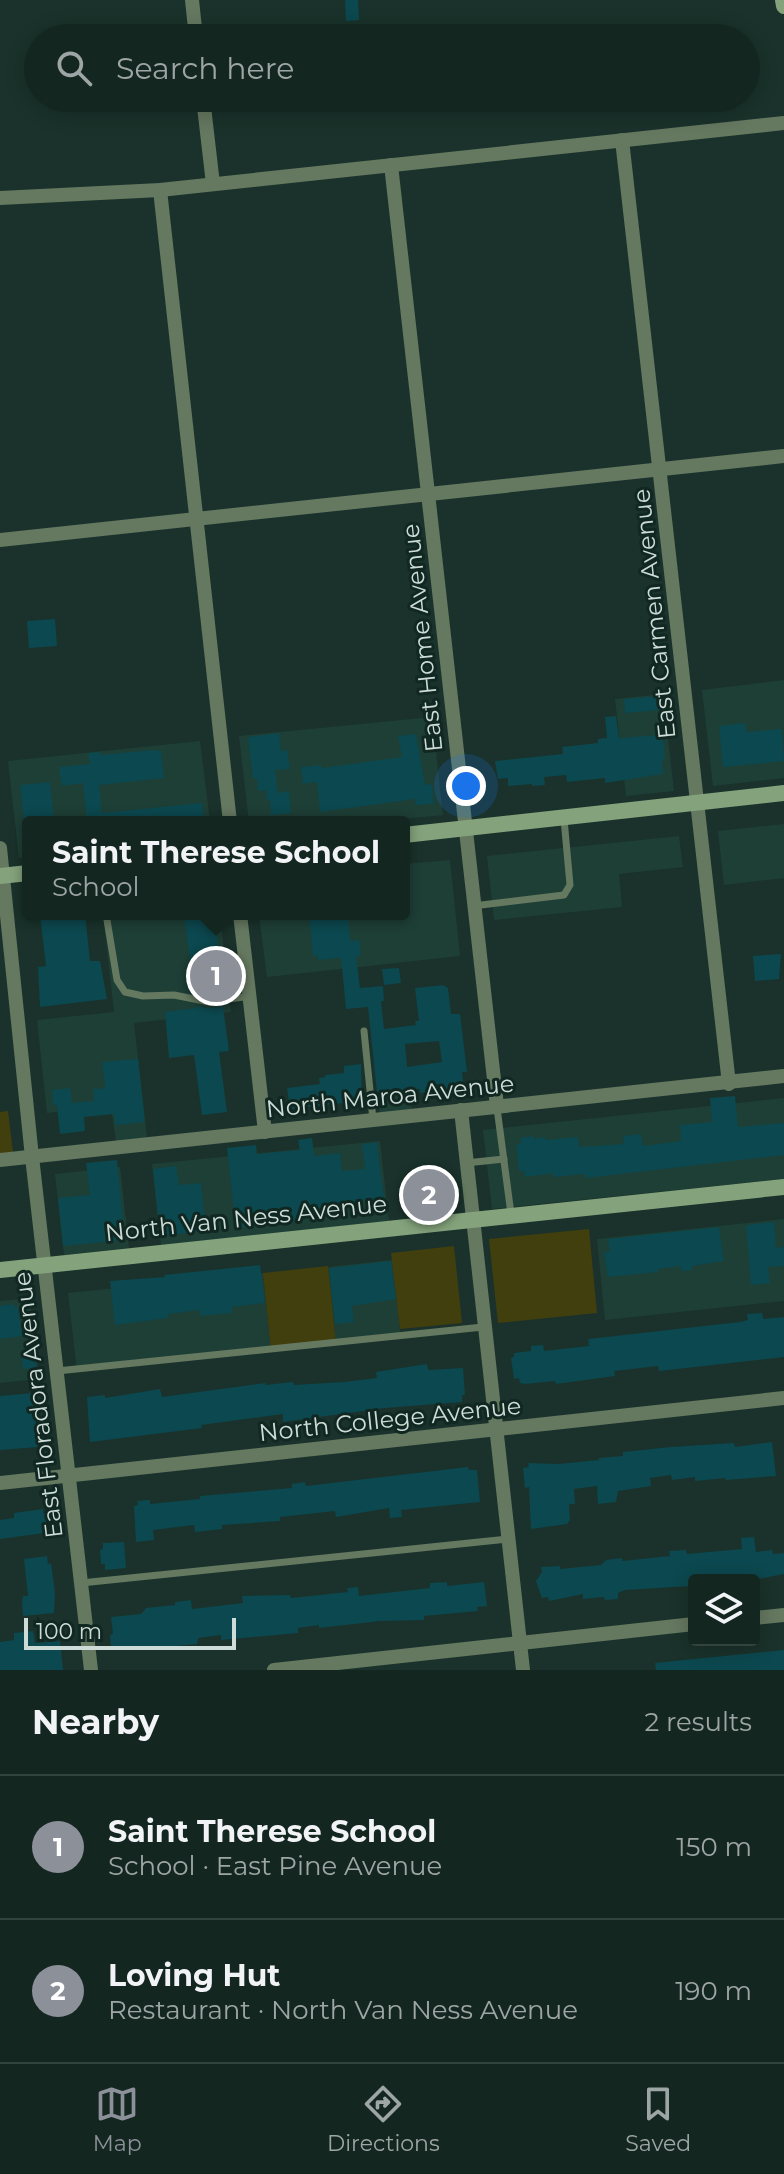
<!DOCTYPE html>
<html lang="en">
<head>
<meta charset="utf-8">
<style>
  :root { --surface:#142620; --page:#21322d; --text:#f1f3f6; --muted:#9da5a5; --line:#33433e; --accent:#8c9099 }
  body { margin:0; font-family:Montserrat,sans-serif; background:var(--page); color:var(--text) }
  .controls { position:absolute; right:24px; bottom:24px; display:grid; overflow:hidden; border-radius:8px; box-shadow:0 4px 20px #0003 }
  .controls button { width:72px; height:72px; display:grid; place-items:center; padding:0; border:0; border-bottom:2px solid var(--line); background:var(--surface); color:var(--text); font:40px sans-serif }
  .scale { position:absolute; left:24px; bottom:20px; width:212px; box-sizing:border-box; padding-left:8px; border:4px solid #cedcd7; border-top:0; font-size:22px; line-height:28px; white-space:nowrap; color:#cedcd7; -webkit-text-stroke:6px #102821; paint-order:stroke }
  .you { position:absolute; left:466px; top:786px; width:28px; height:28px; margin:-20px; border:6px solid #fff; border-radius:50%; background:#1a73e8; box-shadow:0 0 0 12px #1a73e833 }
  .badge { display:grid; place-items:center; width:52px; height:52px; border-radius:50%; background:var(--accent); color:#fff; font-size:26px; font-weight:700 }
  .pin { position:absolute; translate:-50% -50%; border:4px solid #fff; box-shadow:0 2px 8px #0006 }
  .popup { position:absolute; left:22px; top:816px; width:388px; height:104px; box-sizing:border-box; display:grid; place-content:center; border-radius:8px; background:var(--surface); filter:drop-shadow(0 2px 6px #0005); font-size:26px; white-space:nowrap; color:var(--muted) }
  .popup b { font-size:30px; color:var(--text) }
  .popup::after { content:''; position:absolute; left:50%; top:100%; margin-left:-16px; border:16px solid transparent; border-top-color:var(--surface) }
  .list { margin:0; padding:0; list-style:none }
  h2 { display:flex; justify-content:space-between; align-items:center; height:104px; margin:0; padding:0 32px; font-size:34px }
  h2 small { font-size:26px; font-weight:400; color:var(--muted) }
  .list li { display:grid; grid-template-columns:52px 1fr auto; gap:24px; align-items:center; box-sizing:border-box; height:144px; padding:0 32px; border-top:2px solid var(--line) }
  .list b { display:block; font-size:30px; white-space:nowrap }
  .list p { margin:0; font-size:26px; white-space:nowrap; color:var(--muted) }
  .list em { font-size:26px; font-style:normal; color:var(--muted) }
  .icon { flex:none; width:44px; height:44px; fill:none; stroke:currentColor; stroke-width:2; stroke-linecap:round; stroke-linejoin:round }
  .map { position:relative; flex:none; width:784px; height:1670px; overflow:hidden }
  .search { position:absolute; background:var(--surface); box-shadow:0 4px 20px #0003; left:24px; right:24px; top:24px; height:88px; display:flex; align-items:center; gap:20px; box-sizing:border-box; padding:0 28px; border-radius:44px; color:var(--muted); font-size:30px }
  .sheet { height:392px; background:var(--surface) }
  nav { display:flex; justify-content:space-around; align-items:center; box-sizing:border-box; height:112px; border-top:2px solid var(--line); background:var(--surface); font-size:22px; color:var(--muted) }
  nav a { display:grid; justify-items:center; gap:4px }
  nav .on { color:var(--accent) }
  .map>svg:first-child { display:block }
</style>
</head>
<body>
<div class="map">
<svg width="784" height="1670" viewBox="0 0 784 1670">
  <rect width="100%" height="100%" fill="#1a322b"/>
  <g fill="#1e3f36">
    <polygon points="784,680 784,778 713,786 702,690"/>
    <polygon points="663,694 674,791 626,796 615,699"/>
    <polygon points="432,717 443,815 371,822 249,822 239,736"/>
    <polygon points="200,741 210,822 28,822 28,857 19,858 8,761"/>
    <polygon points="784,824 784,878 724,885 718,831"/>
    <polygon points="679,836 683,867 619,874 622,907 494,920 487,856"/>
    <polygon points="450,860 460,956 267,977 259,914 404,914 404,864"/>
    <polygon points="103,914 220,914 231,1012 134,1023 147,1138 116,1142 111,1106 47,1113 37,1020 114,1012"/>
    <polygon points="406,1057 412,1111 380,1115 374,1060"/>
    <polygon points="784,1098 784,1179 492,1209 483,1130"/>
    <polygon points="380,1141 389,1221 161,1245 152,1164"/>
    <polygon points="120,1167 129,1248 64,1255 55,1174"/>
    <polygon points="784,1219 784,1301 605,1320 597,1239"/>
    <polygon points="392,1260 401,1338 336,1344 328,1267"/>
    <polygon points="263,1273 271,1351 77,1371 68,1293"/>
    <polygon points="30,1298 39,1379 0,1383 0,1301"/>
  </g>
  <g fill="#423f0e">
    <polygon points="8,1111 13,1152 0,1154 0,1112"/>
    <polygon points="589,1229 597,1313 498,1323 489,1239"/>
    <polygon points="454,1246 462,1323 400,1329 391,1253"/>
    <polygon points="328,1266 336,1344 271,1351 263,1273"/>
  </g>
  <g fill="#0c484f" fill-rule="evenodd">
    <polygon points="345,0 358,0 359,20 346,21"/>
    <polygon points="55,619 57,646 29,648 27,621"/>
    <polygon points="658,696 660,710 625,713 624,699"/>
    <polygon points="616,716 619,738 660,735 660,739 663,739 665,759 662,759 663,774 605,783 605,778 567,782 566,775 544,777 545,785 532,786 532,784 508,786 508,778 498,779 495,761 563,754 562,747 598,743 598,739 607,738 605,717"/>
    <polygon points="745,723 746,732 782,729 784,761 723,767 719,726"/>
    <polygon points="279,733 281,751 287,750 290,769 275,770 278,793 289,791 291,813 271,815 270,800 267,800 266,790 258,791 257,778 253,779 248,737"/>
    <polygon points="416,734 425,785 432,784 434,804 416,805 415,799 320,812 317,782 303,784 301,767 321,765 322,768 402,757 398,736"/>
    <polygon points="153,750 161,751 164,778 99,785 102,813 202,803 204,822 87,822 83,783 62,786 59,767 90,764 88,753 100,752 100,755"/>
    <polygon points="50,782 54,822 24,822 20,785"/>
    <polygon points="40,914 85,914 90,961 100,961 107,999 40,1007 38,967 46,966"/>
    <polygon points="184,914 215,914 222,994 209,995 194,992"/>
    <path d="M309 914H348L350 941 359 940 361 956H356L360 988 383 986 384 1001H381L384 1029 416 1025 415 1021H419L415 988 443 985 448 988 451 1014H460L467 1072H462L464 1088 420 1093V1089L377 1092 368 1007 346 1009 341 958 318 960V955L313 956ZM439 1041 442 1062 407 1067 405 1044Z"/>
    <polygon points="781,954 779,979 755,981 753,956"/>
    <polygon points="399,968 401,983 384,985 382,969"/>
    <polygon points="195,1006 208,1008 223,1007 229,1051 219,1052 227,1112 202,1115 194,1055 169,1058 165,1012 196,1008"/>
    <polygon points="138,1059 145,1122 115,1125 114,1114 84,1117 85,1131 60,1134 57,1105 53,1105 52,1090 70,1088 72,1103 94,1101 93,1089 105,1088 102,1062"/>
    <polygon points="361,1064 362,1101 290,1109 287,1088 320,1084 319,1078 326,1077 325,1075 344,1073 344,1066"/>
    <polygon points="735,1096 738,1127 784,1123 784,1155 586,1178 585,1174 553,1177 553,1173 525,1177 524,1171 519,1171 516,1145 521,1144 520,1138 534,1136 534,1139 545,1137 546,1140 578,1137 579,1147 624,1144 623,1136 641,1134 643,1146 681,1141 680,1125 712,1122 710,1098"/>
    <polygon points="312,1138 314,1156 340,1153 342,1171 365,1169 362,1144 377,1142 384,1198 320,1208 321,1218 264,1222 264,1225 236,1228 227,1148 256,1145 257,1154 300,1150 298,1140"/>
    <polygon points="117,1160 125,1240 63,1246 58,1198 90,1195 86,1163"/>
    <polygon points="176,1166 179,1185 201,1183 206,1231 160,1236 153,1169"/>
    <polygon points="425,1177 427,1180 436,1179 436,1185 447,1184 449,1205 411,1209 407,1182"/>
    <polygon points="774,1222 776,1248 784,1247 784,1266 768,1267 770,1283 751,1285 746,1225"/>
    <polygon points="719,1227 724,1261 692,1266 692,1270 681,1271 681,1266 658,1269 658,1272 608,1277 604,1252 610,1252 608,1239"/>
    <polygon points="391,1261 396,1299 352,1306 354,1322 335,1324 329,1268"/>
    <polygon points="260,1265 265,1303 232,1307 232,1313 200,1316 200,1310 169,1314 168,1318 115,1325 110,1281 165,1277 164,1275"/>
    <polygon points="14,1304 14,1307 18,1307 22,1336 0,1339 0,1306"/>
    <polygon points="762,1313 763,1319 784,1317 784,1357 659,1371 658,1366 614,1371 615,1376 556,1384 555,1381 525,1384 520,1383 519,1378 514,1379 511,1358 514,1357 514,1353 531,1351 531,1346 543,1345 544,1351 589,1346 588,1339 740,1322 748,1320 747,1314"/>
    <polygon points="35,1352 37,1368 23,1369 21,1354"/>
    <polygon points="427,1364 428,1370 463,1368 465,1395 462,1395 462,1402 385,1408 283,1422 283,1414 201,1425 202,1428 90,1442 87,1397 105,1395 105,1398 160,1389 162,1397 265,1383 266,1385 293,1382 294,1385 344,1382 377,1378 376,1372"/>
    <polygon points="33,1393 38,1447 0,1450 0,1396"/>
    <polygon points="772,1442 776,1476 726,1480 725,1478 695,1481 695,1477 672,1480 671,1475 650,1478 651,1486 618,1491 616,1502 598,1504 597,1486 574,1489 575,1504 569,1504 570,1520 567,1524 531,1529 529,1487 525,1488 523,1468 529,1467 528,1463 559,1464 599,1460 599,1458 623,1456 623,1452 671,1447 734,1443 735,1447"/>
    <polygon points="468,1467 469,1470 477,1470 480,1502 401,1510 402,1517 390,1518 389,1508 336,1517 335,1511 280,1517 280,1521 222,1525 222,1529 195,1532 194,1525 153,1530 154,1540 136,1542 134,1506 138,1505 137,1501 150,1500 150,1504 200,1499 200,1496 292,1488 292,1484 305,1482 306,1486"/>
    <polygon points="43,1509 43,1513 50,1513 52,1532 0,1539 0,1520 14,1518 14,1513"/>
    <polygon points="754,1537 756,1552 772,1550 773,1554 784,1553 784,1574 752,1580 690,1580 690,1586 625,1590 618,1593 618,1599 605,1600 604,1597 583,1599 583,1594 549,1601 548,1597 542,1598 536,1581 542,1572 541,1567 560,1566 560,1569 601,1565 606,1560 622,1558 622,1561 670,1556 669,1551 686,1550 687,1554 742,1549 741,1538"/>
    <polygon points="124,1542 126,1568 105,1570 105,1564 101,1564 100,1550 103,1549 103,1543"/>
    <polygon points="47,1556 48,1564 51,1563 55,1593 54,1613 23,1616 22,1601 23,1596 28,1596 24,1559"/>
    <polygon points="447,1582 447,1586 484,1582 487,1606 477,1607 478,1611 424,1616 424,1620 380,1621 319,1628 319,1625 298,1628 298,1633 221,1640 221,1635 198,1638 197,1644 146,1649 146,1647 120,1650 119,1647 111,1647 110,1635 113,1634 111,1617 141,1614 146,1608 175,1605 175,1602 191,1600 192,1609 243,1603 242,1596 290,1595 291,1598 348,1592 347,1588 358,1587 359,1596 430,1588 430,1583"/>
    <polygon points="33,1631 35,1643 60,1641 63,1670 0,1670 0,1642 14,1640 14,1633"/>
    <polygon points="784,1650 784,1670 656,1670 655,1663"/>
  </g>
  <g fill="none" stroke-linecap="round" stroke-linejoin="round">
    <g stroke="#657860" stroke-width="7">
      <polyline points="473,906 564,895 570,885 564,819"/>
      <polyline points="106,914 117,980 125,992 143,996 174,995 209,1002 250,996"/>
      <polyline points="364,1031 373,1120"/>
      <polyline points="497,1108 511,1214"/>
      <polyline points="466,1163 504,1159"/>
      <polyline points="57,1371 483,1327"/>
      <polyline points="81,1583 508,1539"/>
    </g>
    <g stroke="#657860" stroke-width="14">
      <polyline points="192,0 196,38"/>
      <polyline points="203,98 213,184"/>
      <polyline points="622,140 729,1084"/>
      <polyline points="391,165 497,1106"/>
      <polyline points="160,190 230,822"/>
      <polyline points="0,198 160,190 784,123"/>
      <polyline points="0,540 784,456"/>
      <polyline points="0,848 32,1157 91,1670"/>
      <polyline points="240,914 265,1132"/>
      <polyline points="461,1110 523,1670"/>
      <polyline points="0,1160 784,1076"/>
      <polyline points="0,1483 784,1398"/>
      <polyline points="754,1618 784,1615"/>
      <polyline points="274,1670 694,1624"/>
    </g>
    <g stroke="#84a37c" stroke-width="16">
      <polyline points="783,0 784,6"/>
      <polyline points="404,835 784,793"/>
      <polyline points="0,876 28,873"/>
      <polyline points="0,1270 784,1187"/>
    </g>
  </g>
  <g text-anchor="middle" dominant-baseline="central" stroke-width="6" stroke-linejoin="round" paint-order="stroke">
    <g font-size="24" fill="#cedcd7" stroke="#102821">
      <text transform="translate(654 614) rotate(-96)">East Carmen Avenue</text>
      <text transform="translate(422 638) rotate(-96)">East Home Avenue</text>
      <text transform="translate(390 1096) rotate(-6)">North Maroa Avenue</text>
      <text transform="translate(246 1218) rotate(-6)">North Van Ness Avenue</text>
      <text transform="translate(38 1405) rotate(-97)">East Floradora Avenue</text>
      <text transform="translate(390 1419) rotate(-6)">North College Avenue</text>
    </g>
  </g>
</svg>
<div class="controls">
<button><svg class="icon" aria-label="layers" viewBox="0 0 24 24"><path d="M12 4l9 5-9 5-9-5zM3 14l9 5 9-5"/></svg></button>
</div>
<div class="scale">100 m</div>
<div class="you"></div>
<div class="pin badge" style="left:216px;top:976px">1</div>
<div class="popup"><b>Saint Therese School</b>School</div>
<div class="pin badge" style="left:429px;top:1195px">2</div>
<div class="search"><svg class="icon" aria-label="search" viewBox="0 0 24 24"><circle cx="10" cy="10" r="6"/><path d="M15 15l6 6"/></svg>Search here</div>
</div>
<section class="sheet">
<h2>Nearby<small>2 results</small></h2>
<ul class="list">
<li><span class="badge">1</span><div><b>Saint Therese School</b><p>School · East Pine Avenue</p></div><em>150 m</em></li>
<li><span class="badge">2</span><div><b>Loving Hut</b><p>Restaurant · North Van Ness Avenue</p></div><em>190 m</em></li>
</ul>
</section>
<nav>
<a class="on"><svg class="icon" aria-label="map" viewBox="0 0 24 24"><path d="M3 6l6-2 6 2 6-2v14l-6 2-6-2-6 2zM9 4v14M15 6v14"/></svg>Map</a>
<a><svg class="icon" aria-label="directions" viewBox="0 0 24 24"><path d="M12 3l9 9-9 9-9-9zM9 14v-3h6M13 9l2 2-2 2"/></svg>Directions</a>
<a><svg class="icon" aria-label="saved" viewBox="0 0 24 24"><path d="M7 4h10v16l-5-4-5 4z"/></svg>Saved</a>
</nav>
</body>
</html>
